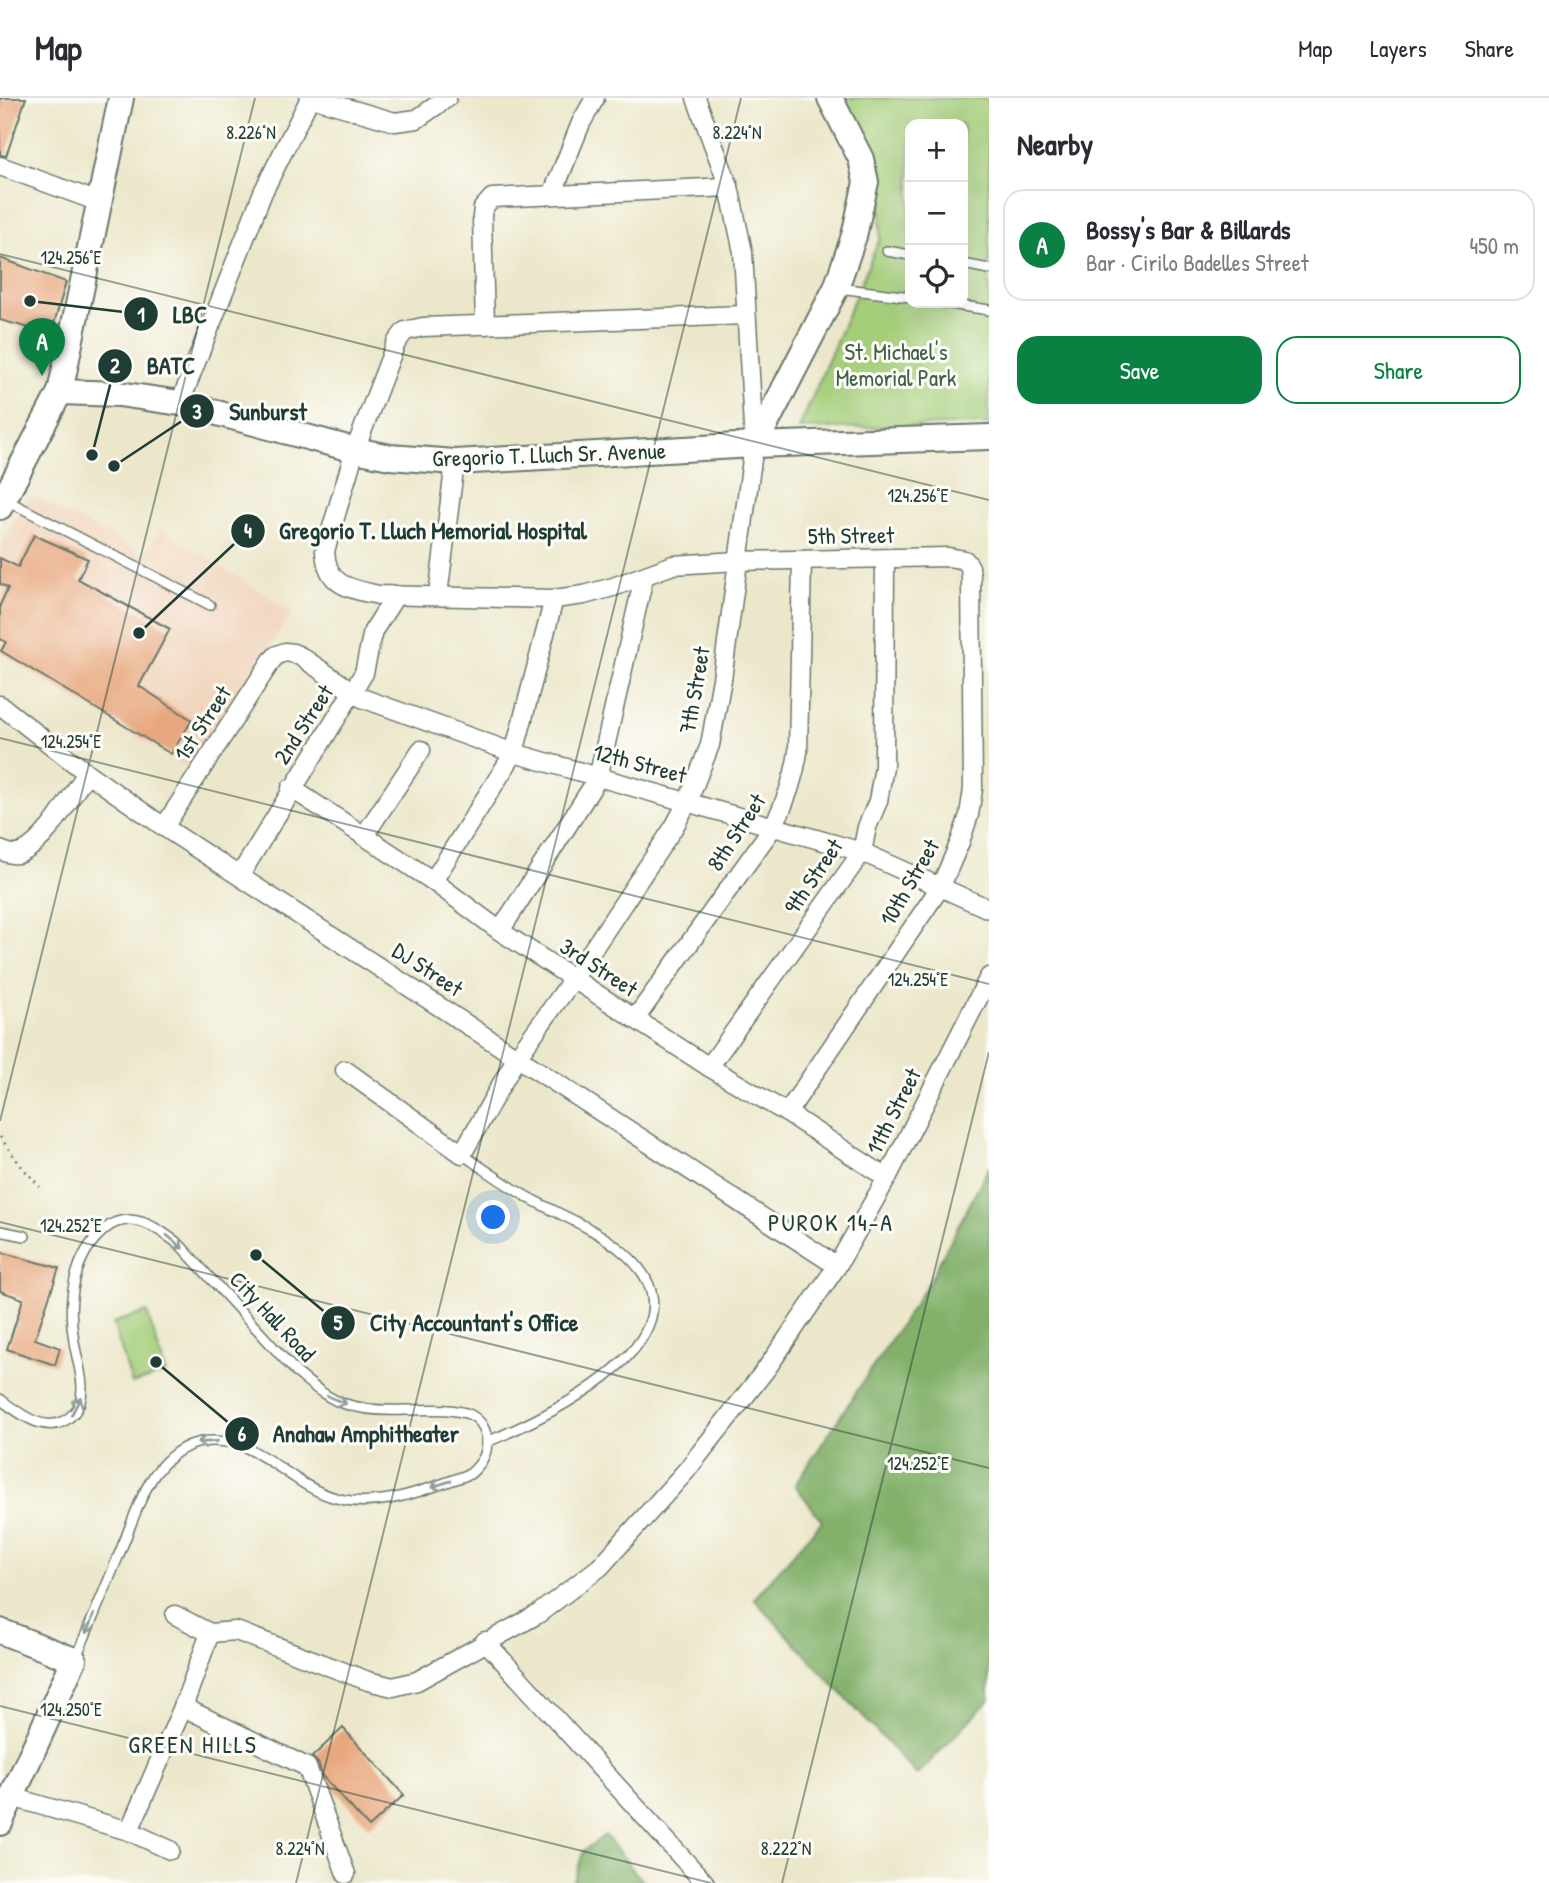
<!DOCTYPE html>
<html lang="en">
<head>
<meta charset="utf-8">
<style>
  :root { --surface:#fff; --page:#f2f2f3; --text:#2b2b33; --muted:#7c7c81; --line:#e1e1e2; --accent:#0b8043 }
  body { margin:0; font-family:"Patrick Hand",sans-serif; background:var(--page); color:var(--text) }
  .controls { position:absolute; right:21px; top:21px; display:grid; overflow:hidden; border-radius:14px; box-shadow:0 7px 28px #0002 }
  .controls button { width:63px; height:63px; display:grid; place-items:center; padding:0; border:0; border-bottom:2px solid var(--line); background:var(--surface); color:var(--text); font:35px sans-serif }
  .you { position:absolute; left:494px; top:1120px; width:24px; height:24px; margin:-18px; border:5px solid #fff; border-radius:50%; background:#1a73e8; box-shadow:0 0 0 10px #1a73e833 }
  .badge { display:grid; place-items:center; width:46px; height:46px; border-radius:50%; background:var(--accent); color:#fff; font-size:23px; font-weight:700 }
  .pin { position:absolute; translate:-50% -58px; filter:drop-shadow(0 2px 4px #0008) }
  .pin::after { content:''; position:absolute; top:37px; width:24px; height:21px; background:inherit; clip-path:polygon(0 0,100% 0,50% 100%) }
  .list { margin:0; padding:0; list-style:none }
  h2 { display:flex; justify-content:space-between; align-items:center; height:91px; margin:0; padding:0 28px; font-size:30px }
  h2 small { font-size:23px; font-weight:400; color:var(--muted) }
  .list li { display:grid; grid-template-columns:46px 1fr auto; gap:21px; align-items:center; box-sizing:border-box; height:112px; margin:0 14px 14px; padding:0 14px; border:2px solid var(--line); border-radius:21px }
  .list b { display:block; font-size:26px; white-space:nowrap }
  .list p { margin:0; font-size:23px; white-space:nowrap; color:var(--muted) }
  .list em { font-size:23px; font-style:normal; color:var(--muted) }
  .actions { display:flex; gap:14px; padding:21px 28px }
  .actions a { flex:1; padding:16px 0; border:2px solid var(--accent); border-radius:21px; text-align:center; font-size:24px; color:var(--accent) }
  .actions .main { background:var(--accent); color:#fff }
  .icon { flex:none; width:38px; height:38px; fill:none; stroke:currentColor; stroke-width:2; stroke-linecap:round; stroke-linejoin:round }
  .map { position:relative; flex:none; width:989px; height:1785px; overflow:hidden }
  header { display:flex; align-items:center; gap:42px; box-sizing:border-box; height:98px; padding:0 35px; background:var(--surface); border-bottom:2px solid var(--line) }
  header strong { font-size:33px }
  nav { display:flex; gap:38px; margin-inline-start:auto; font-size:24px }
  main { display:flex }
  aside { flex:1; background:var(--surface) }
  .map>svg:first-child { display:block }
</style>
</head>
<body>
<header>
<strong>Map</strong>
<nav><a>Map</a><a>Layers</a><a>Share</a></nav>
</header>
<main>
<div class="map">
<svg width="989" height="1785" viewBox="0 0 989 1785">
  <rect width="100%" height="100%" fill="#fdfcf7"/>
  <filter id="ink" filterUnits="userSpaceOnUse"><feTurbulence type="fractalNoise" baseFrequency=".0143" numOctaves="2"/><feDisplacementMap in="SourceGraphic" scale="14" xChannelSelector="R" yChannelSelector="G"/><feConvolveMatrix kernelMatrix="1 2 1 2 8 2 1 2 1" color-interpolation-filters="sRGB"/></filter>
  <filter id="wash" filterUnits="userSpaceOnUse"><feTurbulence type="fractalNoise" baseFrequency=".00686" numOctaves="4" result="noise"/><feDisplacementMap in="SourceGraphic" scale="28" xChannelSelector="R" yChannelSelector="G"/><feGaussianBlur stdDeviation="1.57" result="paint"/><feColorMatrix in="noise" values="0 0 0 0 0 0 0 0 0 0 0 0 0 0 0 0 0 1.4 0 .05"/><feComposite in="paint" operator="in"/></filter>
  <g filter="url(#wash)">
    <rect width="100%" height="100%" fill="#ece7cb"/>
    <polygon fill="#f1d5bd" points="29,396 145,456 161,430 292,514 190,671 0,556 0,451"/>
    <g fill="#a4ce7a" stroke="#628657" stroke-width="2" fill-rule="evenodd">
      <path d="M843 0H989V326L799 331 880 140 882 73ZM910 26H963V205H910Z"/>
      <polygon points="147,1214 166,1275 132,1286 113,1225"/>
    </g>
    <g fill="#83b16a" stroke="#51774f" stroke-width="2">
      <polygon points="989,1069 989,1602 917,1677 754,1501 822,1423 795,1387 929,1184"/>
      <polygon points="605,1737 644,1785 573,1785 584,1752"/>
    </g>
    <g id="blocks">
      <g fill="#e8a87f">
        <polygon points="0,0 26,0 6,58 0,57"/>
        <polygon points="0,160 66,184 51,236 0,222"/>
        <polygon points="34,437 88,461 78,481 170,531 139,588 192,622 171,656 1,553 6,544 0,541 0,507 8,490 0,486 0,460 18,469"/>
        <polygon points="0,1154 59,1170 35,1241 60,1250 55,1267 7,1251 23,1201 0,1193"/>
        <polygon points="343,1630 404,1697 369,1729 323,1679 318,1665 312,1659"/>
      </g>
    </g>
  </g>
  <g filter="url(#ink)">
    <use href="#blocks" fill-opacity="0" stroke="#677869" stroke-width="2"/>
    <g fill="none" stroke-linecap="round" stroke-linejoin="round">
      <g stroke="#677869" stroke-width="12">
        <g id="lane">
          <polyline points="887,153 910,157"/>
          <polyline points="963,166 989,171"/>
          <polyline points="839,190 910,199"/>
          <polyline points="943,205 989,212"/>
          <polyline points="6,402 210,507"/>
          <path d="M462 1056C484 1071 506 1087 529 1100 560 1117 595 1130 622 1153 722 1236 551 1317 487 1344"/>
          <polyline points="0,1133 25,1138"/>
          <path d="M0 1301C21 1317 51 1341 74 1315 79 1309 82 1299 82 1290 82 1274 76 1259 74 1243 67 1204 73 1157 105 1131 130 1110 158 1130 180 1147L297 1275C311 1286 325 1299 342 1305 362 1312 386 1313 406 1312 426 1312 452 1309 471 1317 481 1322 487 1333 487 1344 487 1358 480 1367 470 1376 429 1390 380 1412 336 1400 287 1387 257 1335 202 1344 182 1347 167 1360 155 1376 140 1398 132 1425 122 1449 107 1487 91 1524 75 1562"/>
        </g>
      </g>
      <g stroke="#677869" stroke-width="21">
        <g id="street">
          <polyline points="312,0 395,24 417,21 447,0"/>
          <polyline points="0,68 99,104"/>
          <polyline points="552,97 581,25 595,0"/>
          <path d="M745 217 423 229 405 233 396 245 355 352 325 453C327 488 348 490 378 497L554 501 584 497 613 489 673 467 737 463 948 459 965 462 970 469 971 479 973 691 969 717 960 744 941 788 787 1015"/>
          <polyline points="485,227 482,119 483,110 492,100 729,89"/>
          <polyline points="180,305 263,94 310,0"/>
          <polyline points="438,497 455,364"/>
          <polyline points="0,607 87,675 164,729 837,1168"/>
          <polyline points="291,690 433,783 500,833 709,969 787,1015 887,1080"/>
          <polyline points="164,729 272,562 277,557 285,554 293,555 300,558 362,600 514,655 862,754 989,811"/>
          <polyline points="364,738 421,652"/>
          <path d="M0 752C7 755 14 758 21 755 48 742 70 699 87 675"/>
          <polyline points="240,777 364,575 373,533 396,497"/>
          <polyline points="433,783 514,655 554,501"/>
          <polyline points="500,833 598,680 644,479"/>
          <path d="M635 921 773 729C786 704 794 682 798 654L802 462"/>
          <polyline points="709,969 862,754 867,729 878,703 884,669 885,461"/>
          <polyline points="345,972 462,1056 517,959 573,881 674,729 688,703 710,647 722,581 754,347 743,154 729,89 696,0"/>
          <polyline points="175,1517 210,1535 236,1533 368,1583 393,1589 417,1583 538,1516 600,1469 686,1373 767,1270 837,1168 887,1080 989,879"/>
          <polyline points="485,1543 705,1785"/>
          <polyline points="183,1609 307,1669 346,1776"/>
          <polyline points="12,1699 129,1733 170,1752"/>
          <polyline points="129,1733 183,1609 210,1535"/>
        </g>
      </g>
      <g stroke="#677869" stroke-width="28">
        <g id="secondary">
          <polyline points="60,294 119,296 180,305 355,352 390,359 455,364 754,347 989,339"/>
          <polyline points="754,347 768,322 836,190 854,138 866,84 861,61 830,0"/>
          <polyline points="0,409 60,294 121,0"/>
          <polyline points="0,1533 74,1562 0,1725"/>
        </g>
      </g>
      <polyline stroke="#677869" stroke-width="2.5" stroke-dasharray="2 5" stroke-linecap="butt" points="0,1039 22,1069 40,1089"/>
      <use href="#lane" stroke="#fff" stroke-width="9"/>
      <use href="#street" stroke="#fff" stroke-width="18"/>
      <use href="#secondary" stroke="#fff" stroke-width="24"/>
    </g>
    <defs><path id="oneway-shaft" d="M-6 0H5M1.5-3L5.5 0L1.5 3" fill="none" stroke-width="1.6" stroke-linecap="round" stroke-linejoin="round" transform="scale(1.75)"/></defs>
    <g stroke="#8f9e9a">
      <use href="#oneway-shaft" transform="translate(175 1144) rotate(40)"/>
      <use href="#oneway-shaft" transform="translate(337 1302) rotate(23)"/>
      <use href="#oneway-shaft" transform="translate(76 1308) rotate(-63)"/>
      <use href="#oneway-shaft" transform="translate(207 1344) rotate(176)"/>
      <use href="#oneway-shaft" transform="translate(441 1386) rotate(163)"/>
      <use href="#oneway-shaft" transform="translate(90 1526) rotate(113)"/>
    </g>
  </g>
  <path fill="none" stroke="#1f3d34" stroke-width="2" stroke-opacity="0.45" d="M0 156 989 402M0 640 989 886M0 1023 255 0M0 1124 989 1370M0 1608 711 1785M296 1785 741 0M782 1785 989 954"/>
  <g text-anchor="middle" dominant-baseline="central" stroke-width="6" stroke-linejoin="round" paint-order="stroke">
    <g font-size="23" fill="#406146" stroke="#fdfcf7">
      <text x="896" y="253">St. Michael's<tspan x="896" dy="26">Memorial Park</tspan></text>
    </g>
    <g font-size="23" fill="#1f3d34" stroke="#fdfcf7">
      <text transform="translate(549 356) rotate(-2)">Gregorio T. Lluch Sr. Avenue</text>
      <text transform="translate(851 437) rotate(-1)">5th Street</text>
      <text transform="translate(694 592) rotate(-80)">7th Street</text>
      <text transform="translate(202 625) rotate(-57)">1st Street</text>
      <text transform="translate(303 626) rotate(-57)">2nd Street</text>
      <text transform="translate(640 665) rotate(15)">12th Street</text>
      <text transform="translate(736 734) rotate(-57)">8th Street</text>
      <text transform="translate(813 778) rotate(-56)">9th Street</text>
      <text transform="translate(909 784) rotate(-60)">10th Street</text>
      <text transform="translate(599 869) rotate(33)">3rd Street</text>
      <text transform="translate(428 871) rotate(33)">DJ Street</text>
      <text transform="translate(893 1013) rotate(-63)">11th Street</text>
      <text transform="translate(273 1218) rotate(47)">City Hall Road</text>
    </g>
    <g font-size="24" letter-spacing="2" fill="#1f3d34" stroke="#fdfcf7">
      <text x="831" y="1124">PUROK 14-A</text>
      <text x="193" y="1646">GREEN HILLS</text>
    </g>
  </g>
  <g font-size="18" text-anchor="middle" fill="#1f3d34" stroke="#fdfcf7" stroke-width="6" stroke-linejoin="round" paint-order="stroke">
    <text x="251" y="41">8.226°N</text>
    <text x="737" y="41">8.224°N</text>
    <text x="71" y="166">124.256°E</text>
    <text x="918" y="404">124.256°E</text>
    <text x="71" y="650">124.254°E</text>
    <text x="918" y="888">124.254°E</text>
    <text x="71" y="1134">124.252°E</text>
    <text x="918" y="1372">124.252°E</text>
    <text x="71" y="1618">124.250°E</text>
    <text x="300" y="1757">8.224°N</text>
    <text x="786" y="1757">8.222°N</text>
  </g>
  <path fill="none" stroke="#1f3d34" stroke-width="2.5" d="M30 203L141 216M92 357L115 268M114 368L197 313M139 535L248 433M256 1157L338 1225M156 1264L242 1336"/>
  <g fill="#1f3d34" stroke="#fdfcf7" stroke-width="2.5">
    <circle cx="30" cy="203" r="7"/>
    <circle cx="92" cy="357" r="7"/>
    <circle cx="114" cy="368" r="7"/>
    <circle cx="139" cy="535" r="7"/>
    <circle cx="256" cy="1157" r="7"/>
    <circle cx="156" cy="1264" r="7"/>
    <circle cx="141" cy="216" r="18"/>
    <circle cx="115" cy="268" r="18"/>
    <circle cx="197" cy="313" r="18"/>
    <circle cx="248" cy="433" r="18"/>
    <circle cx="338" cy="1225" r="18"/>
    <circle cx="242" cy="1336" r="18"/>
  </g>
  <g font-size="21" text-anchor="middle" font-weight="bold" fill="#fff">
    <text x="141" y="224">1</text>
    <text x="115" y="275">2</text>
    <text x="197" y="321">3</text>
    <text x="248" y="440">4</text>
    <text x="338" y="1232">5</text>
    <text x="242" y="1343">6</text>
  </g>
  <g font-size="24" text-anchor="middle" font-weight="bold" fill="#1f3d34" stroke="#fdfcf7" stroke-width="6" stroke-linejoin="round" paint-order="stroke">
    <text x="190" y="225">LBC</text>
    <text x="171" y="276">BATC</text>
    <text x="268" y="322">Sunburst</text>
    <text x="433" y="441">Gregorio T. Lluch Memorial Hospital</text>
    <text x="474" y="1233">City Accountant's Office</text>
    <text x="366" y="1344">Anahaw Amphitheater</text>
  </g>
</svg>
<div class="controls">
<button>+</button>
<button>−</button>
<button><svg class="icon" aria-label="locate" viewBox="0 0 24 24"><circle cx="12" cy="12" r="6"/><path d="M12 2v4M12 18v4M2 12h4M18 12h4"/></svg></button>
</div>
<div class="you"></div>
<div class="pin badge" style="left:42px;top:278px">A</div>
</div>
<aside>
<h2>Nearby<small></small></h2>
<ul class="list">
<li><span class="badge">A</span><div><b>Bossy's Bar &amp; Billards</b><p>Bar · Cirilo Badelles Street</p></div><em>450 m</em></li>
</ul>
<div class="actions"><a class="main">Save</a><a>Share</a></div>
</aside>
</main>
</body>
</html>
